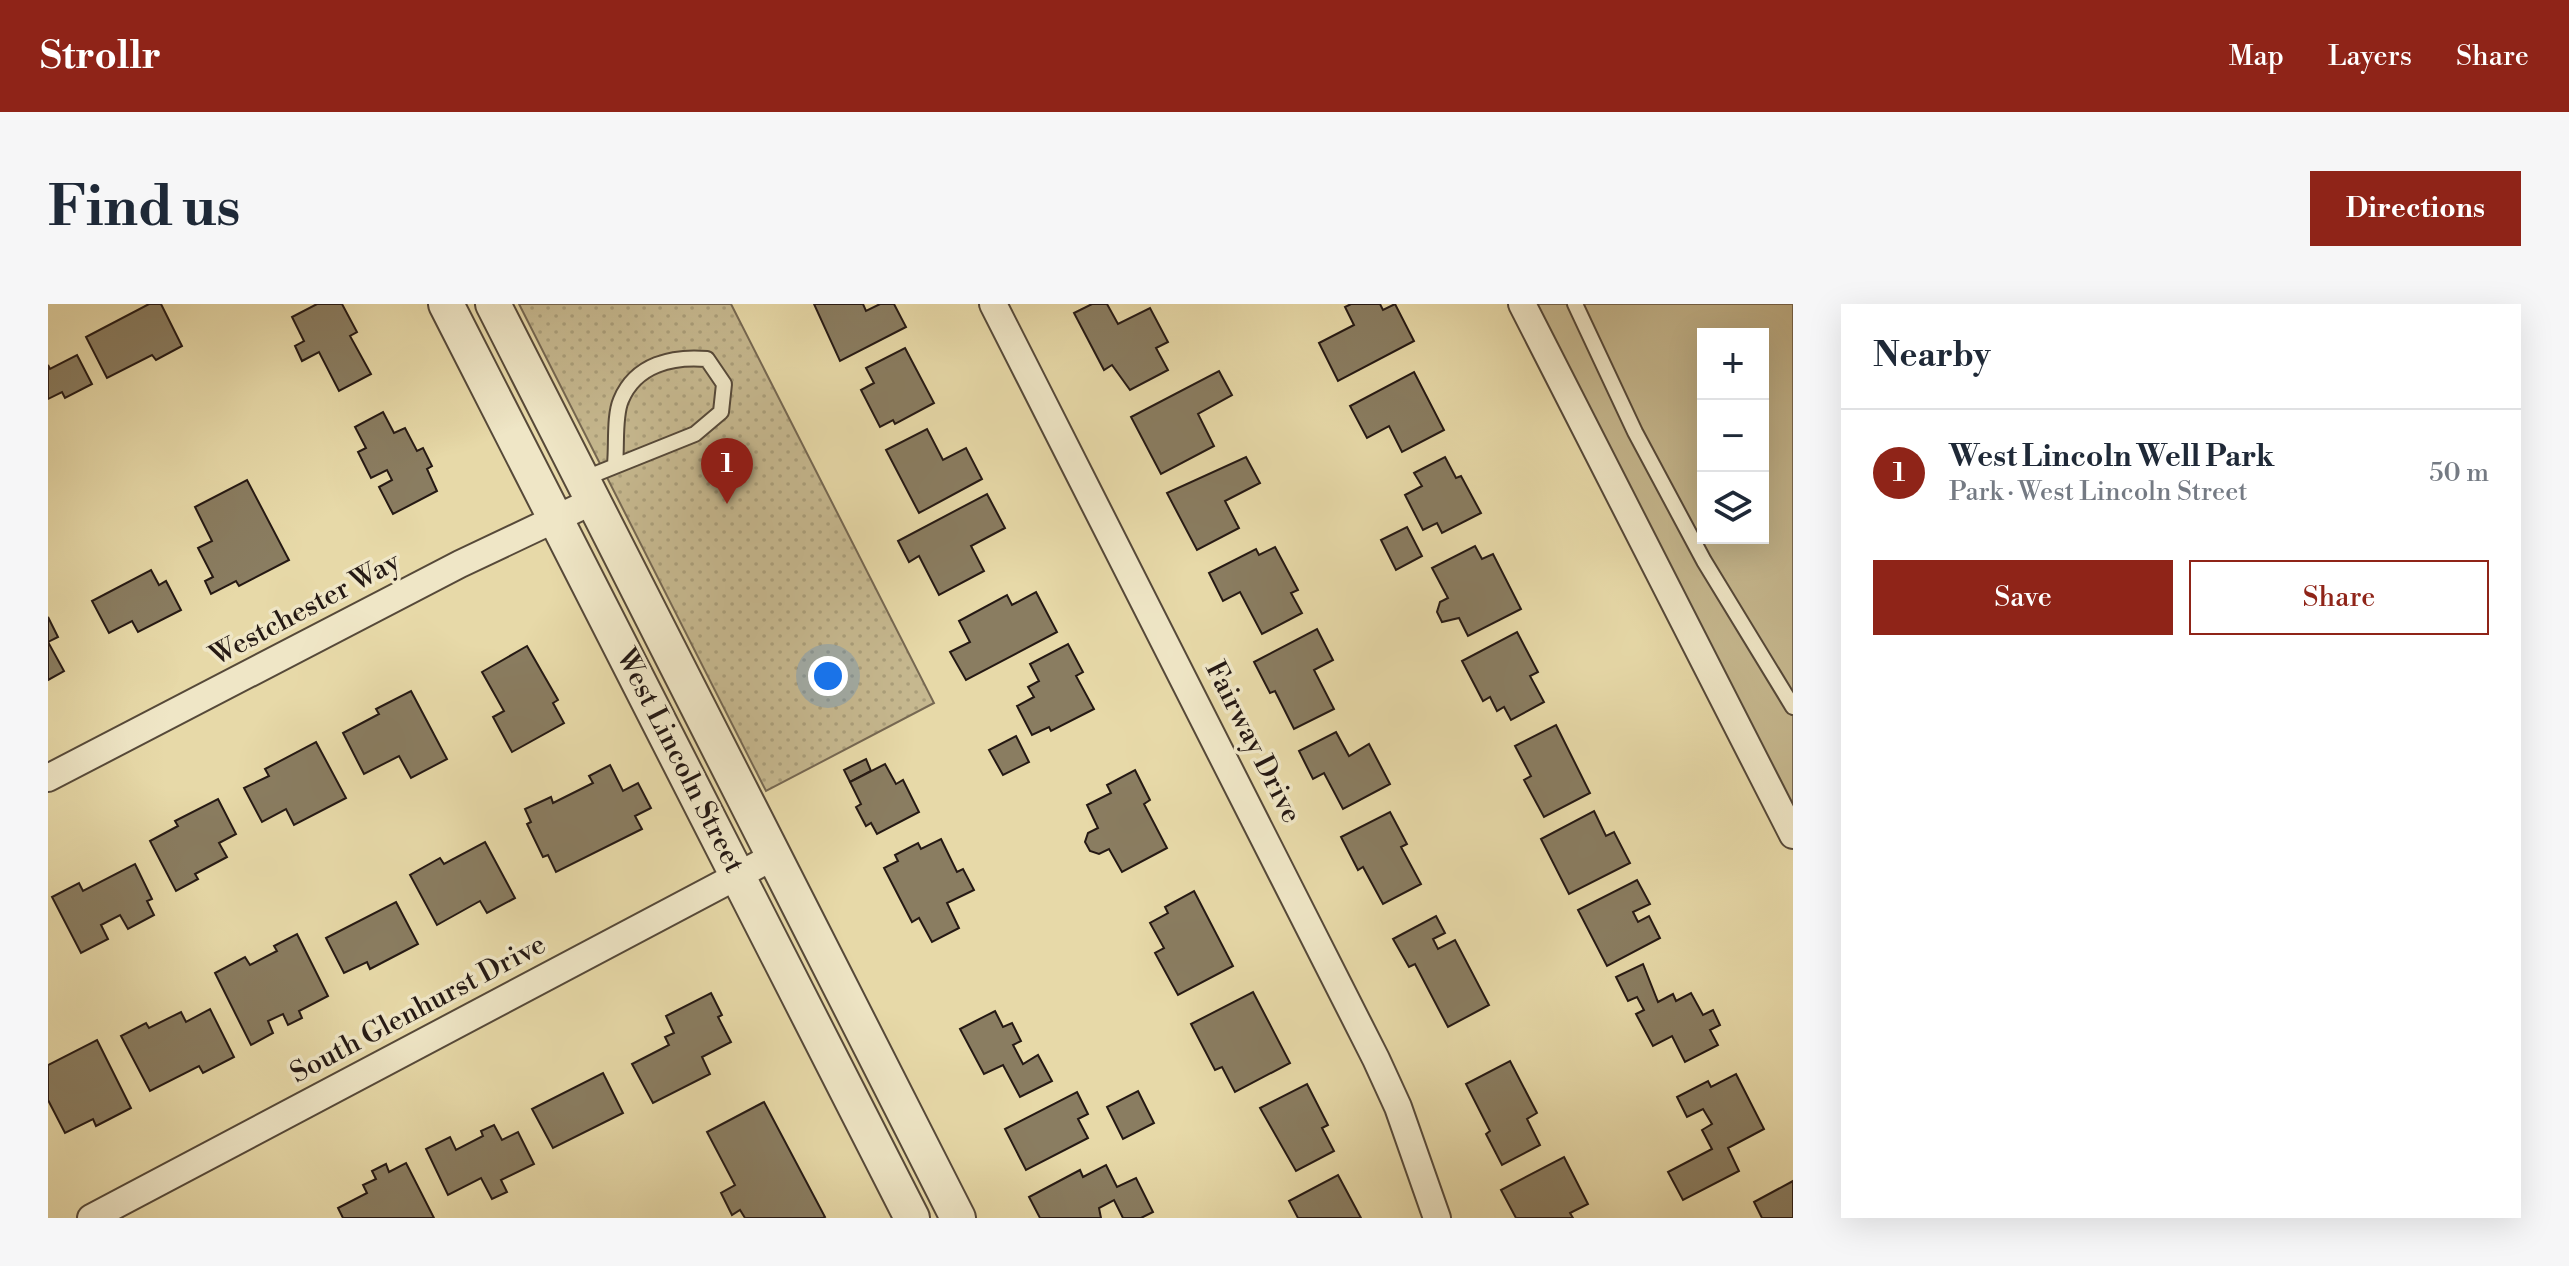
<!DOCTYPE html>
<html lang="en">
<head>
<meta charset="utf-8">
<style>
  :root { --surface:#fff; --page:#f6f6f7; --text:#1f2937; --muted:#747a83; --line:#e0e1e3; --accent:#8f2418 }
  body { margin:0; font-family:"Libre Bodoni",serif; background:var(--page); color:var(--text) }
  .controls { position:absolute; right:24px; top:24px; display:grid; overflow:hidden; border-radius:0px; box-shadow:0 8px 32px #0002 }
  .controls button { width:72px; height:72px; display:grid; place-items:center; padding:0; border:0; border-bottom:2px solid var(--line); background:var(--surface); color:var(--text); font:40px sans-serif }
  .you { position:absolute; left:780px; top:372px; width:28px; height:28px; margin:-20px; border:6px solid #fff; border-radius:50%; background:#1a73e8; box-shadow:0 0 0 12px #1a73e833 }
  .badge { display:grid; place-items:center; width:52px; height:52px; border-radius:50%; background:var(--accent); color:#fff; font-size:26px; font-weight:700 }
  .pin { position:absolute; translate:-50% -66px; filter:drop-shadow(0 2px 4px #0008) }
  .pin::after { content:''; position:absolute; top:42px; width:28px; height:24px; background:inherit; clip-path:polygon(0 0,100% 0,50% 100%) }
  .list { margin:0; padding:0; list-style:none }
  h2 { display:flex; justify-content:space-between; align-items:center; height:104px; margin:0; padding:0 32px; font-size:34px }
  h2 small { font-size:26px; font-weight:400; color:var(--muted) }
  .list li { display:grid; grid-template-columns:52px 1fr auto; gap:24px; align-items:center; box-sizing:border-box; height:128px; padding:0 32px; border-top:2px solid var(--line) }
  .list b { display:block; font-size:30px; white-space:nowrap }
  .list p { margin:0; font-size:26px; white-space:nowrap; color:var(--muted) }
  .list em { font-size:26px; font-style:normal; color:var(--muted) }
  .actions { display:flex; gap:16px; padding:24px 32px }
  .actions a { flex:1; padding:18px 0; border:2px solid var(--accent); border-radius:0px; text-align:center; font-size:28px; color:var(--accent) }
  .actions .main { background:var(--accent); color:#fff }
  .icon { flex:none; width:44px; height:44px; fill:none; stroke:currentColor; stroke-width:2; stroke-linecap:round; stroke-linejoin:round }
  .map { position:relative; flex:none; width:1745px; height:914px; overflow:hidden; border-radius:0px }
  header { display:flex; align-items:center; gap:48px; box-sizing:border-box; height:112px; padding:0 40px; background:var(--accent); color:#fff }
  header strong { font-size:38px }
  nav { display:flex; gap:44px; margin-inline-start:auto; font-size:28px }
  .intro { display:flex; align-items:center; justify-content:space-between; box-sizing:border-box; height:192px; padding:0 48px }
  h1 { margin:0; font-size:56px }
  .button { padding:20px 36px; border-radius:0px; background:var(--accent); color:#fff; font-size:28px; font-weight:700 }
  main { display:flex; gap:48px; padding:0 48px }
  aside { flex:1; background:var(--surface); border-radius:0px; box-shadow:0 8px 32px #0002 }
  .map>svg:first-child { display:block }
</style>
</head>
<body>
<header>
<strong>Strollr</strong>
<nav><a>Map</a><a>Layers</a><a>Share</a></nav>
</header>
<div class="intro"><h1>Find us</h1><a class="button">Directions</a></div>
<main>
<div class="map">
<svg width="1745" height="914" viewBox="0 0 1745 914">
  <defs>
    <pattern id="park-dots" width="8" height="8" patternUnits="userSpaceOnUse" patternTransform="scale(2)"><rect width="8" height="8" fill="#c6b88f"/><path d="M2 2h.1M6 6h.1" fill="none" stroke="#aa9e7a" stroke-width="1.8" stroke-linecap="round"/></pattern>
  </defs>
  <rect width="100%" height="100%" fill="#e7d9a8"/>
  <filter id="stains"><feTurbulence type="fractalNoise" baseFrequency=".0025" numOctaves="4"/><feColorMatrix values="0 0 0 0 .2 0 0 0 0 .09 0 0 0 0 .02 0 0 0 .5 -.17"/></filter>
  <radialGradient id="worn" r=".72"><stop offset=".6" stop-color="#630" stop-opacity="0"/><stop offset="1" stop-color="#630" stop-opacity=".3"/></radialGradient>
  <path fill="#c6b88f" stroke="#766852" stroke-width="2" fill-rule="evenodd" d="M1463 0H1745V543ZM1655 30H1715V234H1655Z"/>
  <polygon fill="url(#park-dots)" stroke="#766852" stroke-width="2" points="471,0 683,0 886,399 718,487"/>
  <g fill="#8a7d61" stroke="#251914" stroke-width="2">
    <polygon points="101,0 113,0 134,42 108,56 104,51 59,74 38,33"/>
    <polygon points="269,0 294,0 309,28 302,32 323,70 291,87 271,48 254,57 247,42 256,37 244,13"/>
    <polygon points="766,0 815,0 818,7 832,0 846,0 858,23 792,57"/>
    <polygon points="1044,0 1059,0 1070,20 1102,4 1120,38 1108,44 1120,66 1082,86 1064,61 1056,66 1026,9"/>
    <polygon points="1303,0 1332,0 1335,6 1347,0 1366,37 1290,77 1271,39 1306,21 1297,3"/>
    <polygon points="857,44 886,99 847,120 845,116 832,123 813,86 826,79 818,64"/>
    <polygon points="29,51 44,80 17,94 14,88 0,95 0,61 2,65"/>
    <polygon points="1171,67 1184,91 1150,110 1166,142 1113,170 1083,113"/>
    <polygon points="1366,68 1396,126 1354,148 1341,122 1319,134 1302,102"/>
    <polygon points="335,108 346,129 357,124 369,147 375,144 384,162 379,165 389,187 345,210 331,183 344,176 339,166 323,174 310,148 318,144 307,123"/>
    <polygon points="879,125 895,156 918,144 934,175 871,209 838,146"/>
    <polygon points="1198,153 1212,179 1177,197 1191,224 1149,246 1119,189"/>
    <polygon points="1397,153 1408,174 1413,172 1433,209 1394,229 1389,219 1375,226 1357,191 1374,182 1366,169"/>
    <polygon points="199,176 241,256 191,282 188,277 163,290 157,277 165,273 150,244 164,237 147,203"/>
    <polygon points="939,190 957,224 923,242 936,267 891,291 871,252 861,258 850,237"/>
    <polygon points="1359,223 1374,252 1348,266 1333,236"/>
    <polygon points="1427,242 1434,255 1445,250 1473,305 1420,332 1411,314 1394,318 1389,308 1392,298 1400,294 1384,264"/>
    <polygon points="1227,243 1250,286 1243,289 1254,309 1214,330 1192,288 1175,297 1161,269 1208,245 1211,251"/>
    <polygon points="103,266 111,281 118,277 133,306 90,328 84,317 61,329 44,297"/>
    <polygon points="988,288 1009,328 918,376 902,348 922,338 911,317 959,291 964,301"/>
    <polygon points="0,313 10,333 0,338"/>
    <polygon points="1269,325 1285,356 1266,366 1286,405 1246,425 1227,387 1222,389 1206,358"/>
    <polygon points="1469,328 1490,368 1482,372 1496,398 1463,416 1456,403 1449,407 1442,393 1435,397 1414,357"/>
    <polygon points="0,338 16,367 0,376"/>
    <polygon points="1020,340 1035,368 1028,372 1046,405 1003,427 1001,423 984,431 969,402 986,393 980,383 991,377 982,360"/>
    <polygon points="479,342 510,396 505,399 516,419 464,448 445,413 456,407 434,368"/>
    <polygon points="363,387 399,455 363,474 351,452 316,470 295,429 331,410 328,405"/>
    <polygon points="1508,421 1542,489 1496,513 1476,476 1483,472 1467,442"/>
    <polygon points="1288,428 1301,452 1321,440 1342,480 1295,505 1276,469 1265,475 1251,447"/>
    <polygon points="968,432 981,458 955,471 941,446"/>
    <polygon points="268,438 298,494 246,521 238,505 214,518 196,484 221,472 217,465"/>
    <polygon points="818,455 823,467 802,478 796,466"/>
    <polygon points="837,460 848,480 855,476 871,508 829,530 823,519 818,522 808,503 813,500 802,478"/>
    <polygon points="562,461 575,487 590,479 603,504 587,512 594,525 508,568 500,551 495,553 479,520 483,518 477,505 503,493 505,499 545,479 541,472"/>
    <polygon points="1087,466 1102,496 1096,500 1119,544 1074,568 1061,545 1051,550 1042,547 1037,538 1040,529 1050,524 1039,501 1063,489 1059,481"/>
    <polygon points="170,495 188,530 171,539 179,553 147,570 150,575 128,587 102,537 130,522 127,517"/>
    <polygon points="1546,507 1558,532 1566,528 1582,559 1521,590 1493,535"/>
    <polygon points="1342,508 1359,540 1353,543 1373,580 1335,600 1315,563 1310,566 1293,533"/>
    <polygon points="893,535 909,568 915,565 926,586 899,599 911,624 884,638 871,614 864,618 836,564 850,557 847,551 870,539 873,545"/>
    <polygon points="437,538 467,594 439,609 432,597 389,621 362,571 392,554 396,560"/>
    <polygon points="87,560 104,595 99,597 106,611 80,625 72,611 53,621 60,635 33,649 4,593 31,579 35,587"/>
    <polygon points="1589,576 1602,600 1585,608 1590,618 1601,612 1612,634 1559,662 1530,606"/>
    <polygon points="1146,587 1185,662 1130,691 1107,649 1116,644 1102,619 1120,609 1117,603"/>
    <polygon points="348,598 370,640 322,665 319,658 296,669 278,634"/>
    <polygon points="1388,612 1397,629 1385,635 1390,645 1407,636 1441,701 1400,723 1367,660 1361,663 1345,635"/>
    <polygon points="249,630 280,692 251,707 254,714 240,721 235,710 220,717 225,729 203,741 167,669 197,653 202,661 229,647 226,642"/>
    <polygon points="1595,660 1610,698 1625,690 1628,697 1643,689 1655,711 1665,706 1672,721 1662,726 1670,741 1637,758 1624,732 1605,742 1588,710 1596,706 1589,693 1580,697 1568,673"/>
    <polygon points="1205,688 1242,759 1187,788 1174,763 1167,766 1143,720"/>
    <polygon points="663,689 674,711 670,713 683,738 654,753 662,770 605,799 584,760 621,741 617,733 626,729 618,712"/>
    <polygon points="162,705 186,753 155,769 151,762 102,787 73,732 98,719 101,724 133,708 138,718"/>
    <polygon points="947,707 955,723 964,719 973,737 965,741 975,760 990,751 1004,777 972,793 955,761 936,770 912,725"/>
    <polygon points="49,736 83,804 48,822 45,815 17,829 0,796 0,761"/>
    <polygon points="1462,757 1489,809 1479,815 1492,841 1454,861 1438,830 1442,827 1418,780"/>
    <polygon points="555,769 575,809 505,844 484,805"/>
    <polygon points="1688,770 1716,825 1680,844 1691,867 1635,896 1620,868 1664,845 1654,826 1664,820 1655,805 1639,813 1629,793 1660,777 1663,783"/>
    <polygon points="1259,780 1280,821 1274,824 1286,847 1248,867 1212,804"/>
    <polygon points="1090,787 1106,819 1075,835 1059,803"/>
    <polygon points="1029,788 1040,810 1030,815 1040,834 978,866 957,825"/>
    <polygon points="716,798 777,913 775,914 697,914 692,906 684,911 673,889 687,881 659,828"/>
    <polygon points="446,821 454,836 470,828 486,860 453,876 459,888 444,895 433,874 400,891 378,845 402,833 408,846 435,832 433,827"/>
    <polygon points="1516,853 1540,900 1522,909 1525,914 1468,914 1453,886"/>
    <polygon points="358,859 386,914 295,914 290,904 319,889 315,881 328,875 324,867 338,860 341,868"/>
    <polygon points="1058,861 1069,883 1088,874 1105,908 1093,914 1075,914 1066,896 1051,904 1053,914 992,914 981,893 1032,866 1035,873"/>
    <polygon points="1290,871 1313,914 1250,914 1241,897"/>
    <polygon points="1745,877 1745,914 1714,914 1706,898"/>
  </g>
  <g fill="none" stroke-linecap="round" stroke-linejoin="round">
    <g stroke="#564939" stroke-width="18">
      <g id="service">
        <polyline points="1527,0 1587,128 1656,257 1745,403"/>
        <path d="M535 175 647 130 673 108 676 80 659 55C625 52 588 60 573 96 566 112 569 141 567 160"/>
      </g>
    </g>
    <g stroke="#564939" stroke-width="30">
      <g id="minor">
        <polyline points="945,0 1328,755 1350,803 1389,914"/>
        <polyline points="1474,0 1745,531"/>
        <polyline points="0,474 412,260 545,197"/>
        <polyline points="43,914 727,552"/>
      </g>
    </g>
    <g stroke="#564939" stroke-width="38">
      <g id="tertiary">
        <polyline points="398,0 864,914"/>
        <polyline points="445,0 910,914"/>
      </g>
    </g>
    <use href="#service" stroke="#efe6c6" stroke-width="14"/>
    <use href="#minor" stroke="#efe6c6" stroke-width="26"/>
    <use href="#tertiary" stroke="#efe6c6" stroke-width="34"/>
  </g>
  <g text-anchor="middle" dominant-baseline="central" stroke-width="7" stroke-linejoin="round" paint-order="stroke">
    <g font-size="28" fill="#251914" stroke="#efe6c6">
      <text transform="translate(257 305) rotate(-28)">Westchester Way</text>
      <text transform="translate(1205 438) rotate(63)">Fairway Drive</text>
      <text transform="translate(632 457) rotate(63)">West Lincoln Street</text>
      <text transform="translate(370 705) rotate(-28)">South Glenhurst Drive</text>
    </g>
  </g>
  <rect width="100%" height="100%" filter="url(#stains)"/>
  <rect width="100%" height="100%" fill="url(#worn)"/>
</svg>
<div class="controls">
<button>+</button>
<button>−</button>
<button><svg class="icon" aria-label="layers" viewBox="0 0 24 24"><path d="M12 4l9 5-9 5-9-5zM3 14l9 5 9-5"/></svg></button>
</div>
<div class="you"></div>
<div class="pin badge" style="left:679px;top:200px">1</div>
</div>
<aside>
<h2>Nearby<small></small></h2>
<ul class="list">
<li><span class="badge">1</span><div><b>West Lincoln Well Park</b><p>Park · West Lincoln Street</p></div><em>50 m</em></li>
</ul>
<div class="actions"><a class="main">Save</a><a>Share</a></div>
</aside>
</main>
</body>
</html>
